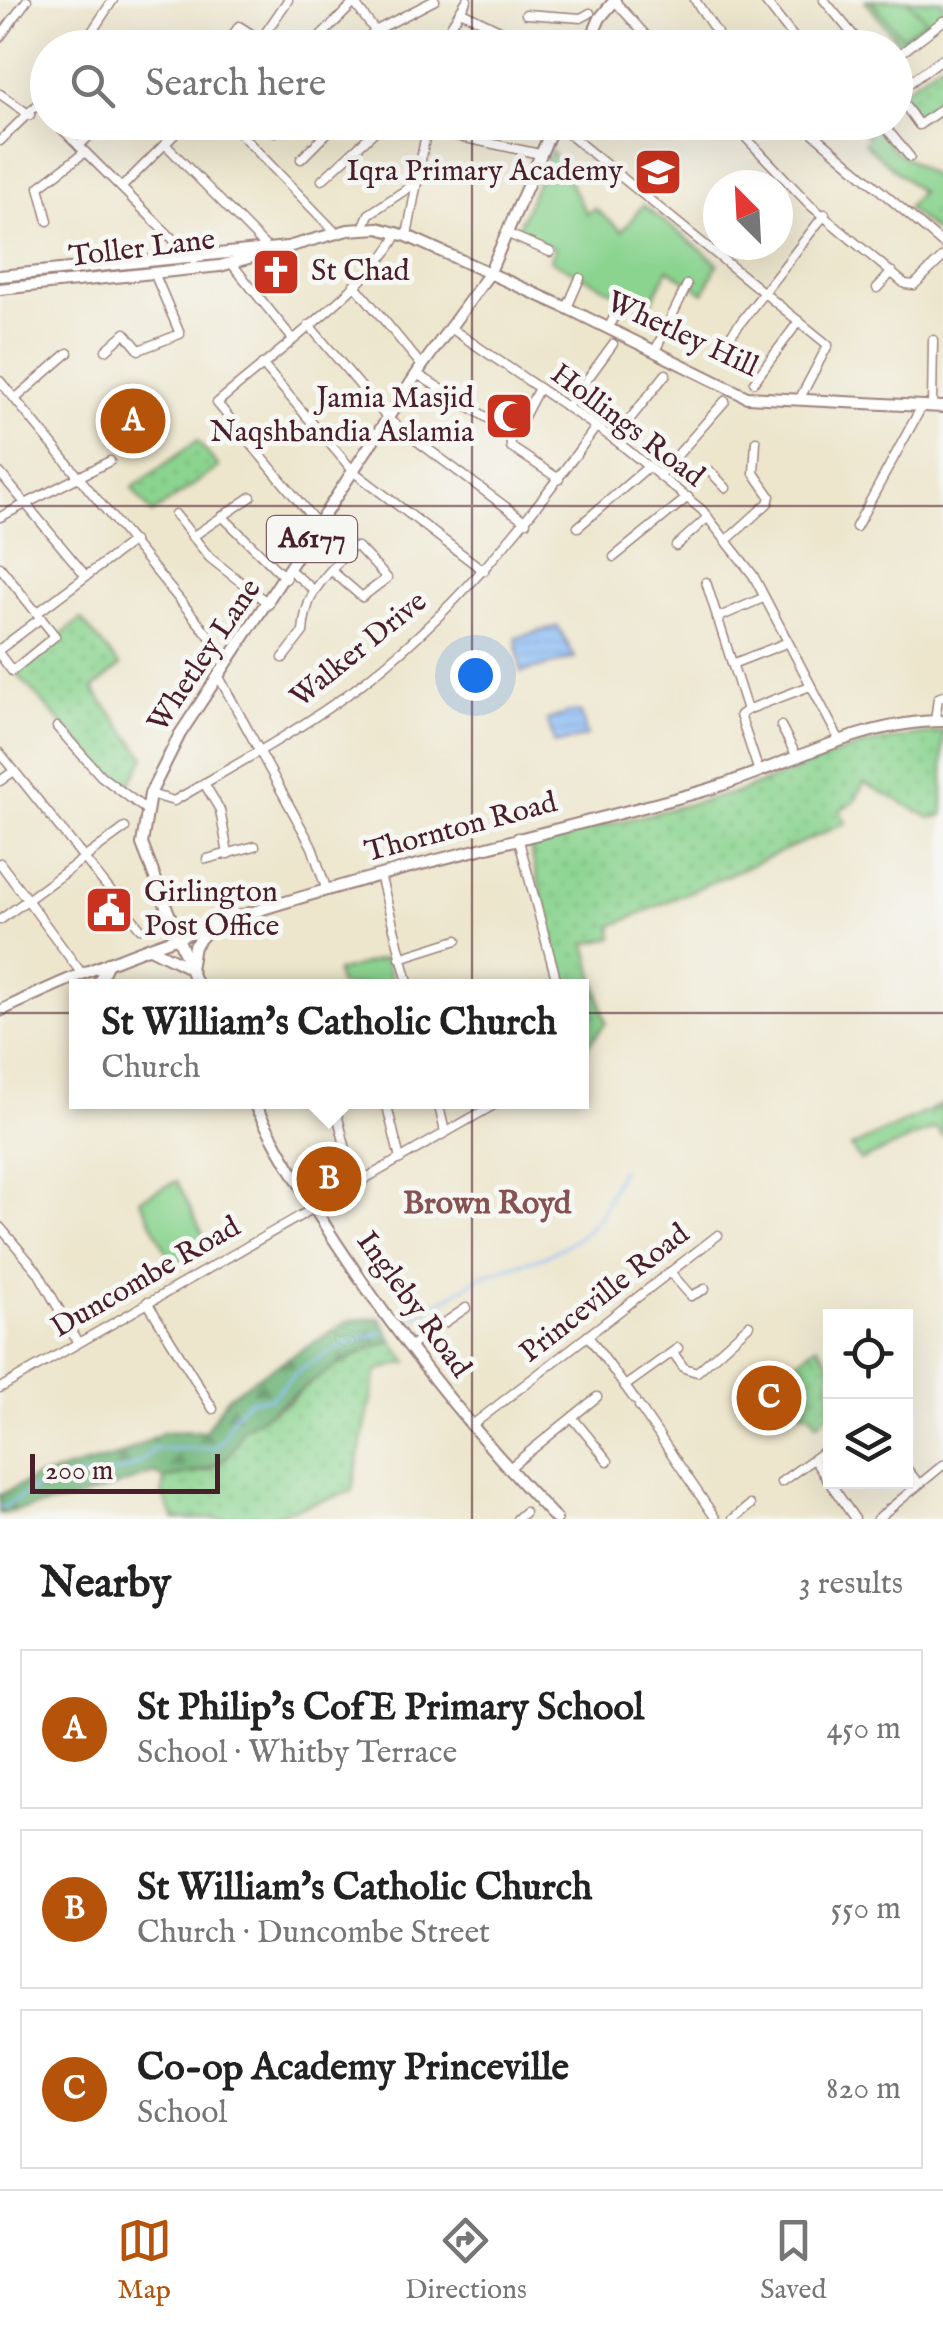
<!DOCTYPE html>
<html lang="en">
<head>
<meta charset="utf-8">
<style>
  :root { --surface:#fff; --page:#f2f2f2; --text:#222; --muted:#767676; --line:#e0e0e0; --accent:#b45309 }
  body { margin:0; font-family:"IM FELL English",serif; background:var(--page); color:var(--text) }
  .controls { position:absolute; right:30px; bottom:30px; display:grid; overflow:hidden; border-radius:0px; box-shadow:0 10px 40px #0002 }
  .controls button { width:90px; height:90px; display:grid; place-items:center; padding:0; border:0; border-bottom:2px solid var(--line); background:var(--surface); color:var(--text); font:50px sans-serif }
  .compass { position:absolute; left:703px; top:170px; width:90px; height:90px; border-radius:50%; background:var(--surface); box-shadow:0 10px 40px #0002; rotate:336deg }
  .scale { position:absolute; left:30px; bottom:25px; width:190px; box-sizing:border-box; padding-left:10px; border:5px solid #4a1f2b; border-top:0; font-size:28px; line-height:35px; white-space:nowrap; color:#4a1f2b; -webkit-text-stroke:8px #f6f6f2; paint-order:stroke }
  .you { position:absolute; left:475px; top:675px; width:35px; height:35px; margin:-25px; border:8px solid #fff; border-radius:50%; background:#1a73e8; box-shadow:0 0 0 15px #1a73e833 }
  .badge { display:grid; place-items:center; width:65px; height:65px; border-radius:50%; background:var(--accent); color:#fff; font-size:32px; font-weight:700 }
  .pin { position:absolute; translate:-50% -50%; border:5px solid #fff; box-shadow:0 2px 10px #0006 }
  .popup { position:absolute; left:69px; top:979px; width:520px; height:130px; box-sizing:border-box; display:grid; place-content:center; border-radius:0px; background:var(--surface); filter:drop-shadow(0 2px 8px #0005); font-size:32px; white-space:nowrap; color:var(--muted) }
  .popup b { font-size:38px; color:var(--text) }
  .popup::after { content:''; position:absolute; left:50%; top:100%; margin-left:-20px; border:20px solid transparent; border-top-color:var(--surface) }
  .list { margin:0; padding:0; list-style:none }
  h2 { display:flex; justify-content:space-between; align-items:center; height:130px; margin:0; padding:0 40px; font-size:42px }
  h2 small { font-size:32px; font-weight:400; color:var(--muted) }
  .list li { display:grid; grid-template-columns:65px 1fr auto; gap:30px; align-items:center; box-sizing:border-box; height:160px; margin:0 20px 20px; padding:0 20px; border:2px solid var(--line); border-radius:0px }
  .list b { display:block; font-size:38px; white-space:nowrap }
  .list p { margin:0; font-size:32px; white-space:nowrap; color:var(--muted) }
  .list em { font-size:32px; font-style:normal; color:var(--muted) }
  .icon { flex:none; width:55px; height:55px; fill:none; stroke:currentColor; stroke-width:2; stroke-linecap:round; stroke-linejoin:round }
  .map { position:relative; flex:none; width:943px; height:1519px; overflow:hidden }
  .search { position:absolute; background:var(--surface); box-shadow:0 10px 40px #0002; left:30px; right:30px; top:30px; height:110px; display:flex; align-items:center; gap:25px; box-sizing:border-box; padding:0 35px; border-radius:55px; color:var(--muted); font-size:38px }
  .sheet { height:670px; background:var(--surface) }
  nav { display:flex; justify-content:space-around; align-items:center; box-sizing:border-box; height:140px; border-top:2px solid var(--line); background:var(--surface); font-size:28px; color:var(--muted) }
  nav a { display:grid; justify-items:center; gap:5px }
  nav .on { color:var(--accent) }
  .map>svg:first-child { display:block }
</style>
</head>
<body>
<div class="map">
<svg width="943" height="1519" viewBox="0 0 943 1519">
  <defs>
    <pattern id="grass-dots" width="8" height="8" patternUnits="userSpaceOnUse" patternTransform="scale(2.5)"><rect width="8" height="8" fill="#8bd490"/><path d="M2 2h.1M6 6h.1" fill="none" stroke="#79b67c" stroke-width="1.8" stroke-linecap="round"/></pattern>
    <pattern id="forest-firs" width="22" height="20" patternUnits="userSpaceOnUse" patternTransform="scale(2.5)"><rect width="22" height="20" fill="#70b67a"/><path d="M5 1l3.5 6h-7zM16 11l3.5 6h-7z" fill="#5e9364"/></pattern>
    <pattern id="park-crowns" width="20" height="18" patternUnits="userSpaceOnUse" patternTransform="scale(2.5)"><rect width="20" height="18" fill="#8bd490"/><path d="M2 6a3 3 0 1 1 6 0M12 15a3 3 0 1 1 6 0" fill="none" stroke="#79b67c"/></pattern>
    <pattern id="water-rules" width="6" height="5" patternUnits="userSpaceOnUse" patternTransform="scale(2.5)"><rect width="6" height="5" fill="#89bbf6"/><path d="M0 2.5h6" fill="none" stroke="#78a0d3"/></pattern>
  </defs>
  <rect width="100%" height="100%" fill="#f6f6f2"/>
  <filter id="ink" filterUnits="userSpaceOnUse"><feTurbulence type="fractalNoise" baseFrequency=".01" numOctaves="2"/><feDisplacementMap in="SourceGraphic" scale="20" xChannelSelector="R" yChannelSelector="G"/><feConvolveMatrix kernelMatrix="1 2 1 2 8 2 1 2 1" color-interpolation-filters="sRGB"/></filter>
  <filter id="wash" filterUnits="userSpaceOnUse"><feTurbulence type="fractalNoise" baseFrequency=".0048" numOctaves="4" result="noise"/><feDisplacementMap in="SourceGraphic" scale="40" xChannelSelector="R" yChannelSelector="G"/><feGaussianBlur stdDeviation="2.25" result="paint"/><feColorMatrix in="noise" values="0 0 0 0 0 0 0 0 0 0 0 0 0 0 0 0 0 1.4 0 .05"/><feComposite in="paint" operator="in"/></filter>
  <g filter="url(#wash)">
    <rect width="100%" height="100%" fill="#ede6cd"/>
    <g fill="url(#grass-dots)" stroke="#6a7a5e" stroke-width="2.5">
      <polygon points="943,61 943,102 919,119 900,92"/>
      <polygon points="197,441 219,467 152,514 132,488"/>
      <polygon points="81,619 120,666 93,689 145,757 128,787 109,775 16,673"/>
      <polygon points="943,731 943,815 931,818 864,783 855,801 840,810 846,823 612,926 613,938 586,944 606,1023 582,1052 582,986 565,986 529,844 738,792 861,745"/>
      <path d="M392 1341 408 1362 377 1371 352 1491C324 1502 296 1505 270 1518 257 1519 193 1519 174 1519L162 1492 164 1479 213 1469 241 1430 290 1401 324 1370 353 1353Z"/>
      <polygon points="817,1345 830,1363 830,1412 817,1424 810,1413 792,1409 803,1400 783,1372"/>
    </g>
    <path fill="url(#forest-firs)" stroke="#5d6a52" stroke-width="2.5" d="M380 1318 392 1341C331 1360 295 1398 241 1430 233 1469 197 1472 164 1479L154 1473 81 1498 0 1514V1495L34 1478 120 1455 164 1432 205 1431 228 1397 257 1377 351 1320Z"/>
    <g fill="url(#park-crowns)" stroke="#6a7a5e" stroke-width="2.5">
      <polygon points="865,0 943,0 943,14 900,45"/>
      <polygon points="863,123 873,123 891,147 935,178 943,173 943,238 907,208 920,192 864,143 868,136 859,127"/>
      <polygon points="943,1104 943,1137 936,1128 860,1161 851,1147"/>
    </g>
    <g fill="#8bd490" stroke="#6a7a5e" stroke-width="2.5">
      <polygon points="871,0 907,0 926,20 902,37"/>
      <polygon points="551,150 587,214 594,208 622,231 643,205 718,263 704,293 668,269 648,309 550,260 555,248 516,232"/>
      <polygon points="385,958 393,984 340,986 336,972"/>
      <polygon points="177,1181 208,1245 172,1263 140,1199"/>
    </g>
    <g fill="url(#water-rules)" stroke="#6a6d90" stroke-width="2.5">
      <polygon points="558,626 575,658 521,673 516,638"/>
      <polygon points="574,711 581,713 587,736 555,744 547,720"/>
    </g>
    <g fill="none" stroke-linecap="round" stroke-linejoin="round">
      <g stroke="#89bbf6" stroke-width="2.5">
        <polyline points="415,1318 484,1275 546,1256 577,1239 599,1218 621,1169"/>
        <path d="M0 1508C15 1502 28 1491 43 1485 86 1468 116 1488 155 1449L213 1448 223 1440 235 1414 250 1400 271 1398 301 1368 347 1344 384 1332"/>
      </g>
    </g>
  </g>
  <g filter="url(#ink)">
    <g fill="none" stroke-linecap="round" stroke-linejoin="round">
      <g stroke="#9c827c" stroke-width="11">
        <g id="minor">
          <polyline points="352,0 388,48"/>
          <polyline points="614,0 657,48"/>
          <polyline points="695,0 717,33 713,48"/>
          <polyline points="764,0 802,48"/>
          <polyline points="824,0 864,48"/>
          <polyline points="460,11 504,32 501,48"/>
          <polyline points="526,14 581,18 590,13"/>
          <polyline points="0,37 27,0"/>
          <polyline points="81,48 113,0"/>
          <polyline points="224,48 239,26 261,40"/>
          <polyline points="255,48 288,0"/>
          <polyline points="309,48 354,3"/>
          <polyline points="359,48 375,31 435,0"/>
          <polyline points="437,48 467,0"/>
          <polyline points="896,57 943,21"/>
          <polyline points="943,58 896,93 919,125 943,108"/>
          <polyline points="0,94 30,115"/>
          <polyline points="55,122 194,260"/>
          <polyline points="229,122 336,233"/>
          <polyline points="731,122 810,205 905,284 914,285 943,257"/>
          <polyline points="800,122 943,244"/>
          <polyline points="881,122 910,157"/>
          <polyline points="555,123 828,345 799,400"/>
          <polyline points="428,130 540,154"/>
          <polyline points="275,132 285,122"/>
          <polyline points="0,141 48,94"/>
          <polyline points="165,144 267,248"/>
          <polyline points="79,146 103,122"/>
          <polyline points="301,159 338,122"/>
          <polyline points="322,180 385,122"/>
          <polyline points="122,187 185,124"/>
          <polyline points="48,221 39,187 85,152"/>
          <polyline points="363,228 369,214 419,181"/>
          <polyline points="506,233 550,252"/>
          <polyline points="407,236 428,122"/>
          <polyline points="232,264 292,338"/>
          <polyline points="354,284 422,366"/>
          <polyline points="877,288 892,272"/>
          <polyline points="567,308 580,278"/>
          <polyline points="309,325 389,420 526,522"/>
          <polyline points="449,327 614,439 702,510 753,575 840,741"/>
          <polyline points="608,329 623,299"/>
          <polyline points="720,349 825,214"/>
          <polyline points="106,350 125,333 139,350 180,334 155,275"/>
          <polyline points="655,351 687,285"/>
          <polyline points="262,364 354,472 484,571"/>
          <polyline points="417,374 510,432 518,428 539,388"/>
          <polyline points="0,381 229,660"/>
          <polyline points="754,382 799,321"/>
          <polyline points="15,399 68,353"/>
          <polyline points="567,407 613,344"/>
          <polyline points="932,407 933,340"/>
          <polyline points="510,432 511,447 559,479"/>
          <polyline points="614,439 666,374"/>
          <polyline points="710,471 726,488"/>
          <polyline points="0,473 86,576"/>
          <polyline points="660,475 725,401"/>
          <polyline points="175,514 210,558 269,604"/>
          <polyline points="222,516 286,579"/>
          <polyline points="0,517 110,461"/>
          <path d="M320 527 217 403C251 373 390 268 397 233"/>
          <polyline points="578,527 649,466"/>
          <polyline points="856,527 922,406"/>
          <polyline points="192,537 251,497"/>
          <polyline points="727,540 768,503 770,496 754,473 756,441"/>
          <polyline points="676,546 708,517"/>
          <polyline points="614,557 688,497"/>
          <polyline points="0,567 55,636 12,671 0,655"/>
          <polyline points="291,571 314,590"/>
          <polyline points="706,582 747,710 740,715 759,772"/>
          <polyline points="37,613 133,541"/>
          <polyline points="717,618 763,598"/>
          <polyline points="0,649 41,618"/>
          <path d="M283 658 303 632C306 589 324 580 351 547H358L387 578 362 597 332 571"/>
          <polyline points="732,664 786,643"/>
          <polyline points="219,677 312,847 327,891"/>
          <polyline points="747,710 810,686"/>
          <polyline points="935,721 938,698 943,696"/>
          <polyline points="781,726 797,757"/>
          <polyline points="57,727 101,776 145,809"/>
          <polyline points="0,753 140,928"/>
          <polyline points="0,781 14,771"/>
          <polyline points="204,783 220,810 228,854"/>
          <path d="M150 794 174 801C235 765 298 731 355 689 451 616 526 524 596 427"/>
          <polyline points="518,837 558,986"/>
          <polyline points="207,859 255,846"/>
          <polyline points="0,863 82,974"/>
          <polyline points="380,875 409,986"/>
          <polyline points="0,920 125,828"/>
          <polyline points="400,958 457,940"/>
          <polyline points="334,1102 355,1185"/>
          <polyline points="386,1102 400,1159"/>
          <polyline points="438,1102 445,1132"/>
          <polyline points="0,1227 38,1272 78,1343"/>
          <polyline points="670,1272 691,1296 705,1289"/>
          <polyline points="147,1302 213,1409"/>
          <polyline points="588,1336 635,1400"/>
          <polyline points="409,1347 466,1308"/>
          <polyline points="674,1354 684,1368 697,1372 749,1325"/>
          <polyline points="625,1386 678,1348"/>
          <polyline points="0,1388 499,1102"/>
          <polyline points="639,1406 716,1519"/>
          <polyline points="573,1418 608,1461"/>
          <polyline points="471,1426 718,1235"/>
          <polyline points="814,1460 855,1519"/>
          <polyline points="906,1468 919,1484"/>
          <polyline points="508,1469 597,1397"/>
          <polyline points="781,1482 830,1447"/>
          <polyline points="517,1519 525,1512"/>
          <polyline points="733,1519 750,1505"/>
          <polyline points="877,1519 943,1465"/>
        </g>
      </g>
      <g stroke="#9c827c" stroke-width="14">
        <g id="major">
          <polyline points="587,48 600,18 615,0"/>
          <polyline points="0,276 287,247"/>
          <polyline points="0,289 220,266 348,230 378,228 407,236 567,308 747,397 943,407"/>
          <polyline points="150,948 188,967"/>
          <polyline points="190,969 194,946 207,931"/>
          <polyline points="97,986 108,963"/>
          <polyline points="197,986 142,844 150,794 180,734 422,366 489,274 555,122"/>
          <path d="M0 1011C221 902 467 856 703 791 783 768 858 721 943 721"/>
          <path d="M253 1102C334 1254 437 1395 556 1519"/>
        </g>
      </g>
      <use href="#minor" stroke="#fff" stroke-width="8"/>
      <use href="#major" stroke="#fff" stroke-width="10"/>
    </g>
  </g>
  <path fill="none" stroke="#4a1f2b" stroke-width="2.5" stroke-opacity="0.55" d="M472 0V48M472 122V1519M0 506H943M0 1013H943"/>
  <defs>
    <g id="school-square" transform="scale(2.5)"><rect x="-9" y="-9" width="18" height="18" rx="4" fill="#c8321e" stroke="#f6f6f2"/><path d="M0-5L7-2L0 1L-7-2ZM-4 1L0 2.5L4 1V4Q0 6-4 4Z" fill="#fff"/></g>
    <g id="church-square" transform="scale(2.5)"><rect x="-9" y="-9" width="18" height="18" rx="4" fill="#c8321e" stroke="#f6f6f2"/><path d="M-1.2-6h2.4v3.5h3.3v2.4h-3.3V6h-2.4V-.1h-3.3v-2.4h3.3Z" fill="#fff"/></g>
    <g id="mosque-square" transform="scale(2.5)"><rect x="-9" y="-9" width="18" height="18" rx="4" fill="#c8321e" stroke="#f6f6f2"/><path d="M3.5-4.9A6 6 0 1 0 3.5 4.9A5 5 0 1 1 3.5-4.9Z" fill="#fff"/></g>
    <g id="civic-square" transform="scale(2.5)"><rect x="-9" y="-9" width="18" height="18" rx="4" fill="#c8321e" stroke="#f6f6f2"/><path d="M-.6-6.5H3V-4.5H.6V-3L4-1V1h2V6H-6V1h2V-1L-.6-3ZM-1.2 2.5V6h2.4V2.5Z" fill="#fff"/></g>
  </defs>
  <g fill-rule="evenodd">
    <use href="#school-square" x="658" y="172"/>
    <use href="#church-square" x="276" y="272"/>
    <use href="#mosque-square" x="509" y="416"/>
    <use href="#civic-square" x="109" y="910"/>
  </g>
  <g text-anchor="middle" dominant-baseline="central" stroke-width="10" stroke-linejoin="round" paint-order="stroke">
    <rect fill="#f6f6f2" stroke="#7e6067" stroke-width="2.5" x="267" y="516" width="90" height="46" rx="8"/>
    <g font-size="28" font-weight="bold" fill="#4a1f2b">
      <text x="312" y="539">A6177</text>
    </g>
    <g font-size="30" fill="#4a1f2b" stroke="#f6f6f2" text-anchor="end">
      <text x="623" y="172">Iqra Primary Academy</text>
      <text x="311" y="272" text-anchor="start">St Chad</text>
      <text x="474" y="399">Jamia Masjid<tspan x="474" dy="34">Naqshbandia Aslamia</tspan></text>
      <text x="144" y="893" text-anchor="start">Girlington<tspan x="144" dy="34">Post Office</tspan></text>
    </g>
    <g font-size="30" fill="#4a1f2b" stroke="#f6f6f2">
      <text transform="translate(142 249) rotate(-7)">Toller Lane</text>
      <text transform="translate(682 335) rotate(25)">Whetley Hill</text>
      <text transform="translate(627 426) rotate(37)">Hollings Road</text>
      <text transform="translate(359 650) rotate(-39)">Walker Drive</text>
      <text transform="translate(205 656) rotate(-56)">Whetley Lane</text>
      <text transform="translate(461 828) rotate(-15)">Thornton Road</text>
      <text transform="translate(146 1278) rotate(-30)">Duncombe Road</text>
      <text transform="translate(605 1294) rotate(-38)">Princeville Road</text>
      <text transform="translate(413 1305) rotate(54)">Ingleby Road</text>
    </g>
    <g font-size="32" font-weight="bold" fill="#865252" stroke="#f6f6f2">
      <text x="487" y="1204">Brown Royd</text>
    </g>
  </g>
</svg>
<div class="controls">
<button><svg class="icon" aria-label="locate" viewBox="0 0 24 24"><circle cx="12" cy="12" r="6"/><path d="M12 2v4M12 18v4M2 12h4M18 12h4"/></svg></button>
<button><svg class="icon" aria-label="layers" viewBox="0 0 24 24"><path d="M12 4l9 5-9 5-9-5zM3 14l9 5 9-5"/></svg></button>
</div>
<svg class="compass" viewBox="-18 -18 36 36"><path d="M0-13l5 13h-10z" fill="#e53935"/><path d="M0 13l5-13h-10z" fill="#767676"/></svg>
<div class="scale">200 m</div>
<div class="you"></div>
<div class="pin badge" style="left:133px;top:421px">A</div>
<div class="pin badge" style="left:329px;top:1179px">B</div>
<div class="popup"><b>St William's Catholic Church</b>Church</div>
<div class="pin badge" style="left:769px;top:1398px">C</div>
<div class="search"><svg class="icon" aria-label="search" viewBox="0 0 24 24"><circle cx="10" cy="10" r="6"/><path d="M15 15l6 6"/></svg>Search here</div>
</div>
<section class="sheet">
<h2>Nearby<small>3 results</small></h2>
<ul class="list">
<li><span class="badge">A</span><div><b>St Philip's CofE Primary School</b><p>School · Whitby Terrace</p></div><em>450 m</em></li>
<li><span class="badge">B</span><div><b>St William's Catholic Church</b><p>Church · Duncombe Street</p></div><em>550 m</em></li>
<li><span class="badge">C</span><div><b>Co-op Academy Princeville</b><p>School</p></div><em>820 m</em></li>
</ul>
</section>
<nav>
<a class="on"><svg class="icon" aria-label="map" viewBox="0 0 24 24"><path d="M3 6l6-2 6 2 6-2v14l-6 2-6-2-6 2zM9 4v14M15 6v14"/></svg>Map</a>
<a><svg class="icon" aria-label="directions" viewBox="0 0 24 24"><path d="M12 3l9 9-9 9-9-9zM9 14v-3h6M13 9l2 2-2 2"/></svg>Directions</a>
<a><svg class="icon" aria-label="saved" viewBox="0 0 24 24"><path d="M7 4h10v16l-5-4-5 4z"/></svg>Saved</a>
</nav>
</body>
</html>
